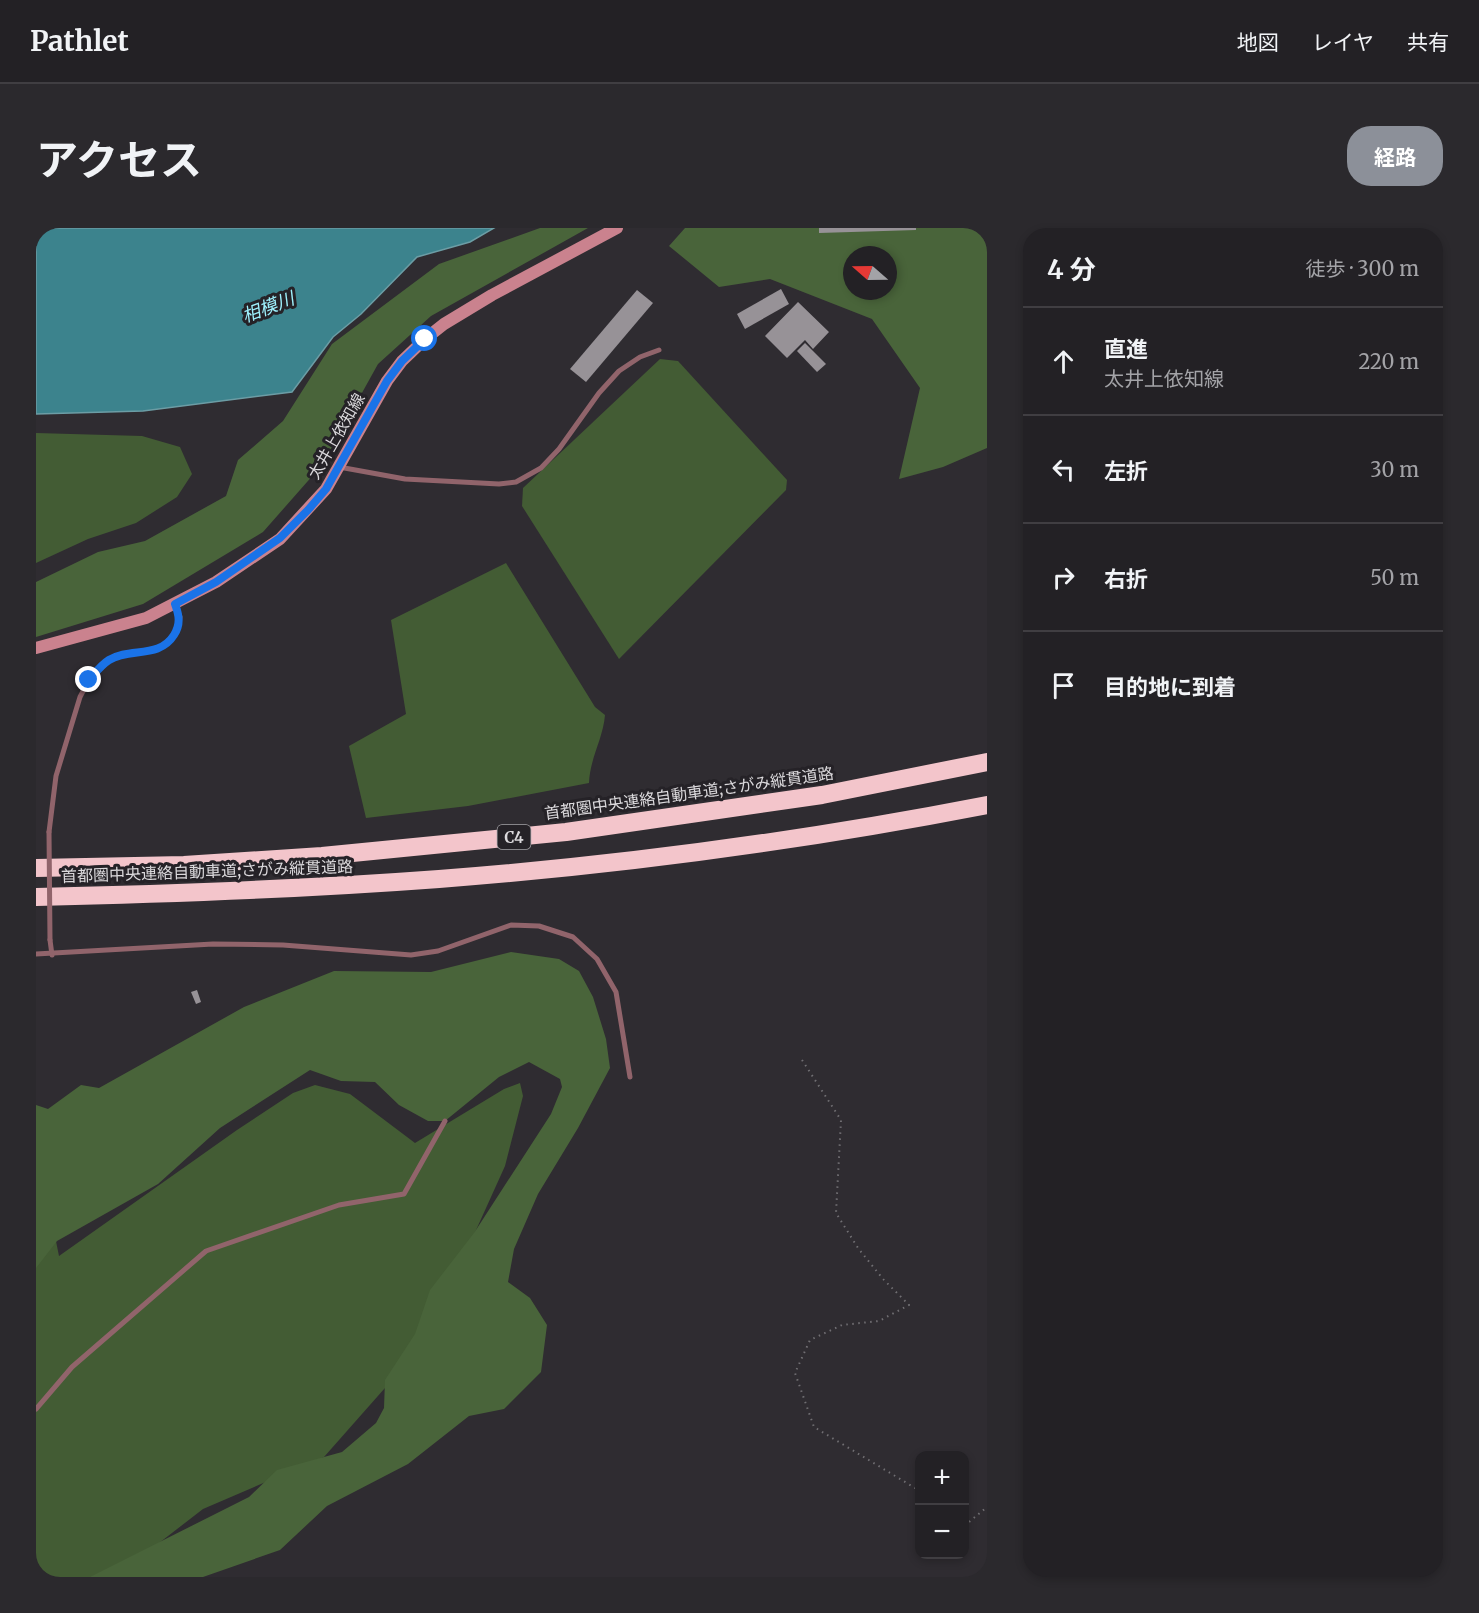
<!DOCTYPE html>
<html lang="ja">
<head>
<meta charset="utf-8">
<style>
  :root { --surface:#232125; --page:#2b292d; --text:#f1f3f6; --muted:#a3a3a7; --line:#403e42; --accent:#8c9099 }
  body { margin:0; font-family:Merriweather,"Noto Sans JP",serif; background:var(--page); color:var(--text) }
  .controls { position:absolute; right:18px; bottom:18px; display:grid; overflow:hidden; border-radius:12px; box-shadow:0 3px 9px #0003 }
  .controls button { width:54px; height:54px; display:grid; place-items:center; padding:0; border:0; border-bottom:2px solid var(--line); background:var(--surface); color:var(--text); font:30px sans-serif }
  .compass { position:absolute; left:807px; top:18px; width:54px; height:54px; border-radius:50%; background:var(--surface); box-shadow:0 3px 9px #0003; rotate:290deg }
  .stop { position:absolute; width:18px; height:18px; margin:-14px; border:4px solid #1a73e8; border-radius:50%; background:#fff }
  .stop.end { background:#1a73e8; border-color:#fff; box-shadow:0 2px 6px #0008 }
  .list { margin:0; padding:0; list-style:none }
  h2 { display:flex; justify-content:space-between; align-items:center; height:78px; margin:0; padding:0 24px; font-size:26px }
  h2 small { font-size:20px; font-weight:400; color:var(--muted) }
  .list li { display:grid; grid-template-columns:39px 1fr auto; gap:18px; align-items:center; box-sizing:border-box; height:108px; padding:0 24px; border-top:2px solid var(--line) }
  .list b { display:block; font-size:22px; white-space:nowrap }
  .list p { margin:0; font-size:20px; white-space:nowrap; color:var(--muted) }
  .list em { font-size:20px; font-style:normal; color:var(--muted) }
  .icon { flex:none; width:33px; height:33px; fill:none; stroke:currentColor; stroke-width:2; stroke-linecap:round; stroke-linejoin:round }
  .map { position:relative; flex:none; width:951px; height:1349px; overflow:hidden; border-radius:24px }
  header { display:flex; align-items:center; gap:36px; box-sizing:border-box; height:84px; padding:0 30px; background:var(--surface); border-bottom:2px solid var(--line) }
  header strong { font-size:28px }
  nav { display:flex; gap:33px; margin-inline-start:auto; font-size:21px }
  .intro { display:flex; align-items:center; justify-content:space-between; box-sizing:border-box; height:144px; padding:0 36px }
  h1 { margin:0; font-size:42px }
  .button { padding:15px 27px; border-radius:24px; background:var(--accent); color:#fff; font-size:21px; font-weight:700 }
  main { display:flex; gap:36px; padding:0 36px }
  aside { flex:1; background:var(--surface); border-radius:24px; box-shadow:0 3px 9px #0003 }
  .map>svg:first-child { display:block }
</style>
</head>
<body>
<header>
<strong>Pathlet</strong>
<nav><a>地図</a><a>レイヤ</a><a>共有</a></nav>
</header>
<div class="intro"><h1>アクセス</h1><a class="button">経路</a></div>
<main>
<div class="map">
<svg width="951" height="1349" viewBox="0 0 951 1349">
  <rect width="100%" height="100%" fill="#2f2c31"/>
  <g fill="#435c34">
    <polygon points="624,131 642,133 751,252 750,262 583,431 486,278 487,260"/>
    <polygon points="0,205 106,208 144,219 156,246 141,269 100,295 52,311 0,335"/>
    <path d="M470 335 559 479 569 487C567 511 554 530 553 555L432 578 330 590 313 518 370 486 355 392Z"/>
    <polygon points="484,855 487,868 469,938 422,1042 379,1126 288,1229 167,1281 79,1349 0,1349 0,915 23,1028 201,902 257,865 279,857 314,866 379,915 468,861"/>
  </g>
  <g fill="#49643a" fill-rule="evenodd">
    <polygon points="504,0 552,0 395,88 342,136 286,237 227,304 107,376 0,409 0,354 62,324 109,313 190,268 202,232 247,193 296,116 403,36"/>
    <path d="M649 0H951V220L907 239 863 251 884 160 836 91 734 51 683 59 633 18ZM816 27H852V63H816Z"/>
    <polygon points="475,724 523,731 543,743 557,769 570,811 574,840 542,900 502,966 478,1021 472,1054 494,1070 511,1097 505,1144 468,1181 433,1188 372,1236 291,1278 244,1322 167,1349 54,1349 213,1269 241,1242 306,1224 340,1195 348,1180 349,1152 379,1106 394,1062 438,1005 515,886 526,859 524,851 493,834 463,849 409,893 392,893 363,877 339,854 305,853 274,842 184,900 122,956 21,1013 0,1040 0,877 12,881 45,857 63,860 208,779 298,743 395,744"/>
  </g>
  <polygon fill="#3c838d" stroke="#6c9da5" stroke-width="1.5" points="0,0 458,0 434,14 381,29 325,86 297,109 256,164 107,183 0,186"/>
  <g fill="#979297">
    <polygon points="783,0 880,0 880,2 783,5"/>
    <polygon points="745,61 753,76 709,101 701,86"/>
    <polygon points="601,62 617,75 550,154 534,141"/>
    <polygon points="762,74 793,104 777,121 769,112 751,130 729,108"/>
    <polygon points="769,115 790,136 781,144 761,123"/>
    <polygon points="161,762 165,774 160,776 155,764"/>
  </g>
  <g fill="none" stroke-linecap="round" stroke-linejoin="round">
    <g stroke="#716f73" stroke-width="2" stroke-dasharray="1.5 4.5" stroke-linecap="butt">
      <polyline points="766,832 805,892 800,985 822,1020 847,1051 873,1077 843,1093 806,1097 774,1112 759,1145 778,1199 884,1263"/>
      <polyline points="928,1291 933,1294 951,1279"/>
    </g>
    <g stroke="#91646b" stroke-width="5">
      <polyline points="303,239 369,251 463,256 480,254 505,240 523,221 563,165 583,143 604,129 623,122"/>
      <polyline points="13,604 20,548 44,469 53,452 73,432 86,426 118,422 128,418 142,401 144,389 139,376"/>
      <polyline points="14,712 16,727"/>
      <polyline points="0,726 177,716 247,717 375,727 402,723 475,697 503,698 537,709 561,731 580,764 594,849"/>
      <polyline points="0,1181 36,1139 170,1023 303,977 368,966 409,893"/>
    </g>
    <polyline stroke="#ca828e" stroke-width="12" points="0,420 110,390 180,354 244,311 290,261 351,153 366,133 389,111 408,96 456,67 581,0"/>
    <g stroke="#f3c5cb" stroke-width="18">
      <polyline points="0,640 148,637 286,628 530,604 786,567 951,534"/>
      <path d="M0 669C135 666 269 661 403 651 587 637 771 612 951 577"/>
    </g>
    <polyline stroke="#91646b" stroke-width="5" points="13,604 14,712"/>
  </g>
  <g fill="none" stroke-linecap="round" stroke-linejoin="round">
    <path stroke="#1a73e8" stroke-width="8" d="M53 452C59 445 65 437 73 432 94 419 123 431 138 407 145 396 143 387 139 376L180 354 244 310 272 282 290 261 351 153 366 133 389 111"/>
  </g>
  <g text-anchor="middle" dominant-baseline="central" stroke-width="6" stroke-linejoin="round" paint-order="stroke">
    <rect fill="#252227" stroke="#a4a2a6" stroke-width="1.5" x="461.5" y="597" width="33" height="24" rx="4.5"/>
    <g font-size="15" font-weight="bold" fill="#dbd9dc">
      <text x="478" y="609">C4</text>
    </g>
    <g font-size="16" fill="#dbd9dc" stroke="#252227">
      <text transform="translate(300 208) rotate(-60)">太井上依知線</text>
      <text transform="translate(653 565) rotate(-8)">首都圏中央連絡自動車道;さがみ縦貫道路</text>
      <text transform="translate(171 643) rotate(-2)">首都圏中央連絡自動車道;さがみ縦貫道路</text>
    </g>
    <g font-size="18" font-style="italic" fill="#9ef1fd" stroke="#252227">
      <text transform="translate(232 79) rotate(-21)">相模川</text>
    </g>
  </g>
</svg>
<div class="controls">
<button>+</button>
<button>−</button>
</div>
<svg class="compass" viewBox="-18 -18 36 36"><path d="M0-13l5 13h-10z" fill="#e53935"/><path d="M0 13l5-13h-10z" fill="#a3a3a7"/></svg>
<div class="stop" style="left:389px;top:111px"></div>
<div class="stop end" style="left:53px;top:452px"></div>
</div>
<aside>
<h2>4 分<small>徒歩 · 300 m</small></h2>
<ul class="list">
<li><svg class="icon" aria-label="ahead" viewBox="0 0 24 24"><path d="M12 20V5M6 11l6-6 6 6"/></svg><div><b>直進</b><p>太井上依知線</p></div><em>220 m</em></li>
<li><svg class="icon" aria-label="left" viewBox="0 0 24 24"><path d="M17 20v-9H6M10 6l-5 5 5 5"/></svg><div><b>左折</b></div><em>30 m</em></li>
<li><svg class="icon" aria-label="right" viewBox="0 0 24 24"><path d="M7 20v-9h11M14 6l5 5-5 5"/></svg><div><b>右折</b></div><em>50 m</em></li>
<li><svg class="icon" aria-label="arrive" viewBox="0 0 24 24"><path d="M6 21V4h12l-3 4 3 4H6"/></svg><div><b>目的地に到着</b></div></li>
</ul>
</aside>
</main>
</body>
</html>
